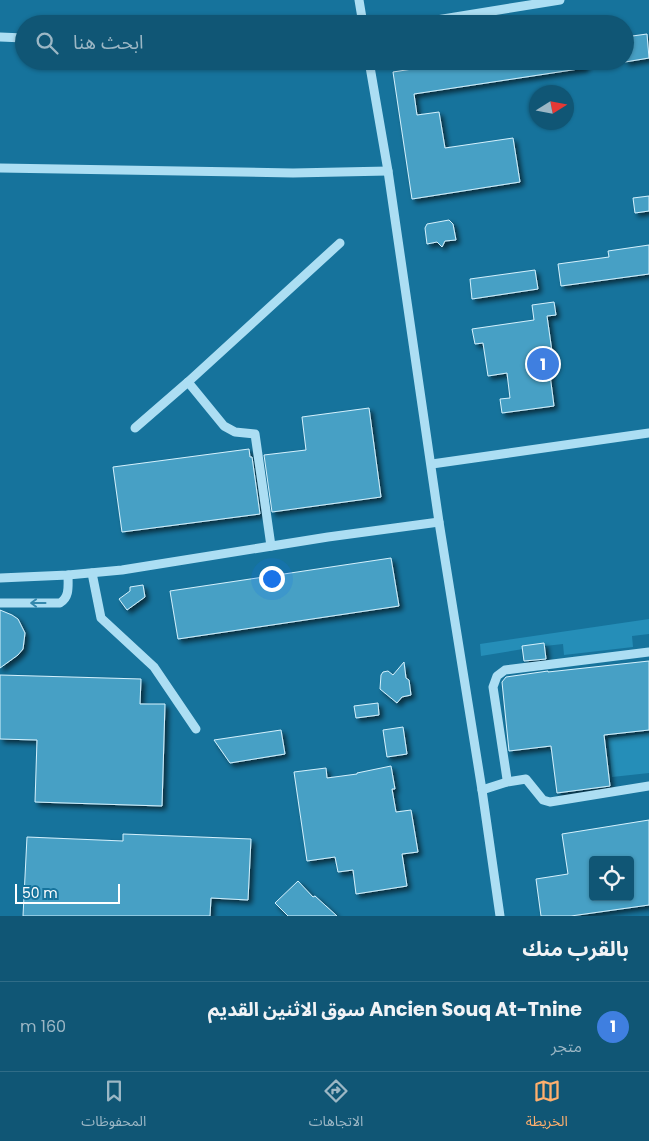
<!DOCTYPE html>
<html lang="ar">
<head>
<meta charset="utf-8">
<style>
  :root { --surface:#105675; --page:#195c7a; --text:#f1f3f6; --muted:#9cb7c5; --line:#306c87; --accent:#ffaf6d }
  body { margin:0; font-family:Poppins,"Noto Sans Arabic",sans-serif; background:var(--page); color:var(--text); direction:rtl }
  .controls { position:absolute; right:15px; bottom:15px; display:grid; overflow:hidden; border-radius:5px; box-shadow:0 1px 4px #0004 }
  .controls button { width:45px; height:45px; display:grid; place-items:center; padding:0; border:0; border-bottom:1px solid var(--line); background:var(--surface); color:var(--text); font:25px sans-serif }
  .compass { position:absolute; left:529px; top:85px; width:45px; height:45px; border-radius:50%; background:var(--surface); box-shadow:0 1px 4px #0004; rotate:79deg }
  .scale { position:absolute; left:15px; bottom:12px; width:105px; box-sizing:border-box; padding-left:5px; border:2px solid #fff; border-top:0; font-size:14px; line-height:18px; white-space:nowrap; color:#fff; -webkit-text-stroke:4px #16739c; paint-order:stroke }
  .you { position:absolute; left:271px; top:578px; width:18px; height:18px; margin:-12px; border:4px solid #fff; border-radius:50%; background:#1a73e8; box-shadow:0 0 0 8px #1a73e833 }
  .badge { display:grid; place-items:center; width:32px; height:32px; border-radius:50%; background:var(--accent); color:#fff; font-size:16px; font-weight:700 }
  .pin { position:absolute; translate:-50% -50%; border:2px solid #fff; box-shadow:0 1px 5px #0006 }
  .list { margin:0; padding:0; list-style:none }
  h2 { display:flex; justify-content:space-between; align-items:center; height:65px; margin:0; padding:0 20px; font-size:21px }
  h2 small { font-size:16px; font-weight:400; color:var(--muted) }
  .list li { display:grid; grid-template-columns:32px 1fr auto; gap:15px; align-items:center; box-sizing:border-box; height:90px; padding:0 20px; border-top:1px solid var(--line) }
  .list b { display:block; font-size:19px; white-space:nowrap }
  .list p { margin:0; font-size:16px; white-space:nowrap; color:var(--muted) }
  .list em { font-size:16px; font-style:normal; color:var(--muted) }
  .icon { flex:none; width:28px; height:28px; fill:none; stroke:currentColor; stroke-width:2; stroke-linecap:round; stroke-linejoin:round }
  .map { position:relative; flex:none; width:649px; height:916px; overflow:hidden; direction:ltr }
  .search { position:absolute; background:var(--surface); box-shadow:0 1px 4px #0004; left:15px; right:15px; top:15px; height:55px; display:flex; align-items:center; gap:12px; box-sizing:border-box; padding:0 18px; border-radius:28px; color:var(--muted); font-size:19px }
  .sheet { height:155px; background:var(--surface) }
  nav { display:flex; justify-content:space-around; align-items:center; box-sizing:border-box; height:70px; border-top:1px solid var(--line); background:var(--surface); font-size:14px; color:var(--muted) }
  nav a { display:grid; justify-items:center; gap:2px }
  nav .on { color:var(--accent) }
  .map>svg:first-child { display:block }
</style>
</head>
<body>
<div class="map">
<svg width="649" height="916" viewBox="0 0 649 916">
  <defs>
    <filter id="shadow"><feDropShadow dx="3.5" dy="3.5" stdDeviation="2.5" flood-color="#0009"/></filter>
  </defs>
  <rect width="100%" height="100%" fill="#16739c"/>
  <g fill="#258eb8">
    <polygon points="649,619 649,634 632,636 633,647 564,655 563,644 545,646 544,643 523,646 523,649 481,656 480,644"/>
    <polygon points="649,733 649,773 612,777 608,738"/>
  </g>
  <g fill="#47a0c5" stroke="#d4f1fd" fill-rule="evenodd" filter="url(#shadow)">
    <polygon points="647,34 649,58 625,62 625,37"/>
    <polygon points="464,61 585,61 585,68 414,94 417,115 439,112 445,148 513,138 520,182 412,199 393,72"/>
    <polygon points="649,196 649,211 635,213 633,198"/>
    <polygon points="449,220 453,224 456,240 445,241 442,247 437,242 427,244 425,228 427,224"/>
    <polygon points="649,245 649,274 561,286 558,264 609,257 608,251"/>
    <polygon points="535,270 538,289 472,299 470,279"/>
    <polygon points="554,302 556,315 547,316 554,366 549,367 554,406 502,413 500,399 510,398 507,373 488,376 483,343 475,344 472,329 534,320 532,305"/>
    <polygon points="369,408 381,497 272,512 264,455 306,450 302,417"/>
    <polygon points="249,449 250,457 252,457 260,514 122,532 113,467"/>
    <polygon points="391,558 399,606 178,639 170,591"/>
    <polygon points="143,585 145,597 127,610 119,599 130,591 130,587"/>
    <polygon points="0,610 12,615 18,619 25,633 23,649 18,655 0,668"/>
    <polygon points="544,643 546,659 524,661 522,646"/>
    <polygon points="649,661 649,730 604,735 610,786 557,793 551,746 509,751 502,682 506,677 548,671 548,672"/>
    <polygon points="404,662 406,678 409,680 411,695 402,697 397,703 380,689 381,675 383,672 388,671 393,675"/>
    <polygon points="0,675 141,679 140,704 165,704 162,806 35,802 37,740 0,739"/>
    <polygon points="378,703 379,715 356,718 354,706"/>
    <polygon points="403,727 407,754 387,757 383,730"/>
    <polygon points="281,730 285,754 230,763 214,740"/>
    <polygon points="391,766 395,789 392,789 396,812 411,810 418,852 402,854 407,886 356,894 353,870 338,872 335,857 307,861 294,772 326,768 327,778 357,774 357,773"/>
    <path d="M649 820V905L571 916H541L536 879 568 874 562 834ZM593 860H630V897H593Z"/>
    <polygon points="123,834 251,839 248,900 211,898 210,916 23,916 27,837 123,841"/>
    <polygon points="298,881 313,897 315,896 337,916 288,916 275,903"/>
  </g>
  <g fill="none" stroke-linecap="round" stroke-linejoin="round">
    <g stroke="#acdef3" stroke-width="9">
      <polyline points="359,0 363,24"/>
      <polyline points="412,24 560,0"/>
      <polyline points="0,37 24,38"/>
      <polyline points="369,61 388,171 439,522 482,790 500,916"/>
      <polyline points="0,168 293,173 388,171"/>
      <polyline points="188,382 224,426 235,432 255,434 271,546"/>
      <polyline points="135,428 188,382 340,243"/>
      <polyline points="432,464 649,433"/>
      <polyline points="92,573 101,618 154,667 196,729"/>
      <polyline points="0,578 68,575 122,570 328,537 439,522"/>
      <path d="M0 603H60C70 597 68 586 68 575"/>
      <polyline points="507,782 507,779 493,687 497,676 505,670 649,652"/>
      <polyline points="482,790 507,782 526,779 543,800 550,802 649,786"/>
    </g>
  </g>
  <defs><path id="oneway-shaft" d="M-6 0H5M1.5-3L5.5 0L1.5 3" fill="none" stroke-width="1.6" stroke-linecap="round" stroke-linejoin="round" transform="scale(1.25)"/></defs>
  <use stroke="#3488ad" href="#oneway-shaft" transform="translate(38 603) rotate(-180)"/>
</svg>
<div class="controls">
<button><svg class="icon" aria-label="locate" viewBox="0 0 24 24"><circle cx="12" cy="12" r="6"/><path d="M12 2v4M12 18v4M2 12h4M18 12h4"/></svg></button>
</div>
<svg class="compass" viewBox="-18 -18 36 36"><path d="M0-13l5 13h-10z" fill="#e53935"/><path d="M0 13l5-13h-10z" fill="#9cb7c5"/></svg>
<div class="scale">50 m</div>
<div class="you"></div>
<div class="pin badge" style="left:543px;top:364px;background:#3f7fe0">1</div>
<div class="search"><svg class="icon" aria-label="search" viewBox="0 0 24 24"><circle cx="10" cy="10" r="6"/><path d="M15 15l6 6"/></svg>ابحث هنا</div>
</div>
<section class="sheet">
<h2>بالقرب منك<small></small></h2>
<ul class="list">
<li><span class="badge" style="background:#3f7fe0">1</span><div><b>Ancien Souq At-Tnine سوق الاثنين القديم</b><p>متجر</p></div><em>160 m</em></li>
</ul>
</section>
<nav>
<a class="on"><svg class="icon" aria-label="map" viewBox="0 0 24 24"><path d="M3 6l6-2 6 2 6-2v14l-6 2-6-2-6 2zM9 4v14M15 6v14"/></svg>الخريطة</a>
<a><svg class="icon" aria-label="directions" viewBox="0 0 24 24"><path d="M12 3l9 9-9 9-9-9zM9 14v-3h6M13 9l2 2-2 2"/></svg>الاتجاهات</a>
<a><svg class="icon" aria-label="saved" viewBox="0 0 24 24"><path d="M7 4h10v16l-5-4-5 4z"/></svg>المحفوظات</a>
</nav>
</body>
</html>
